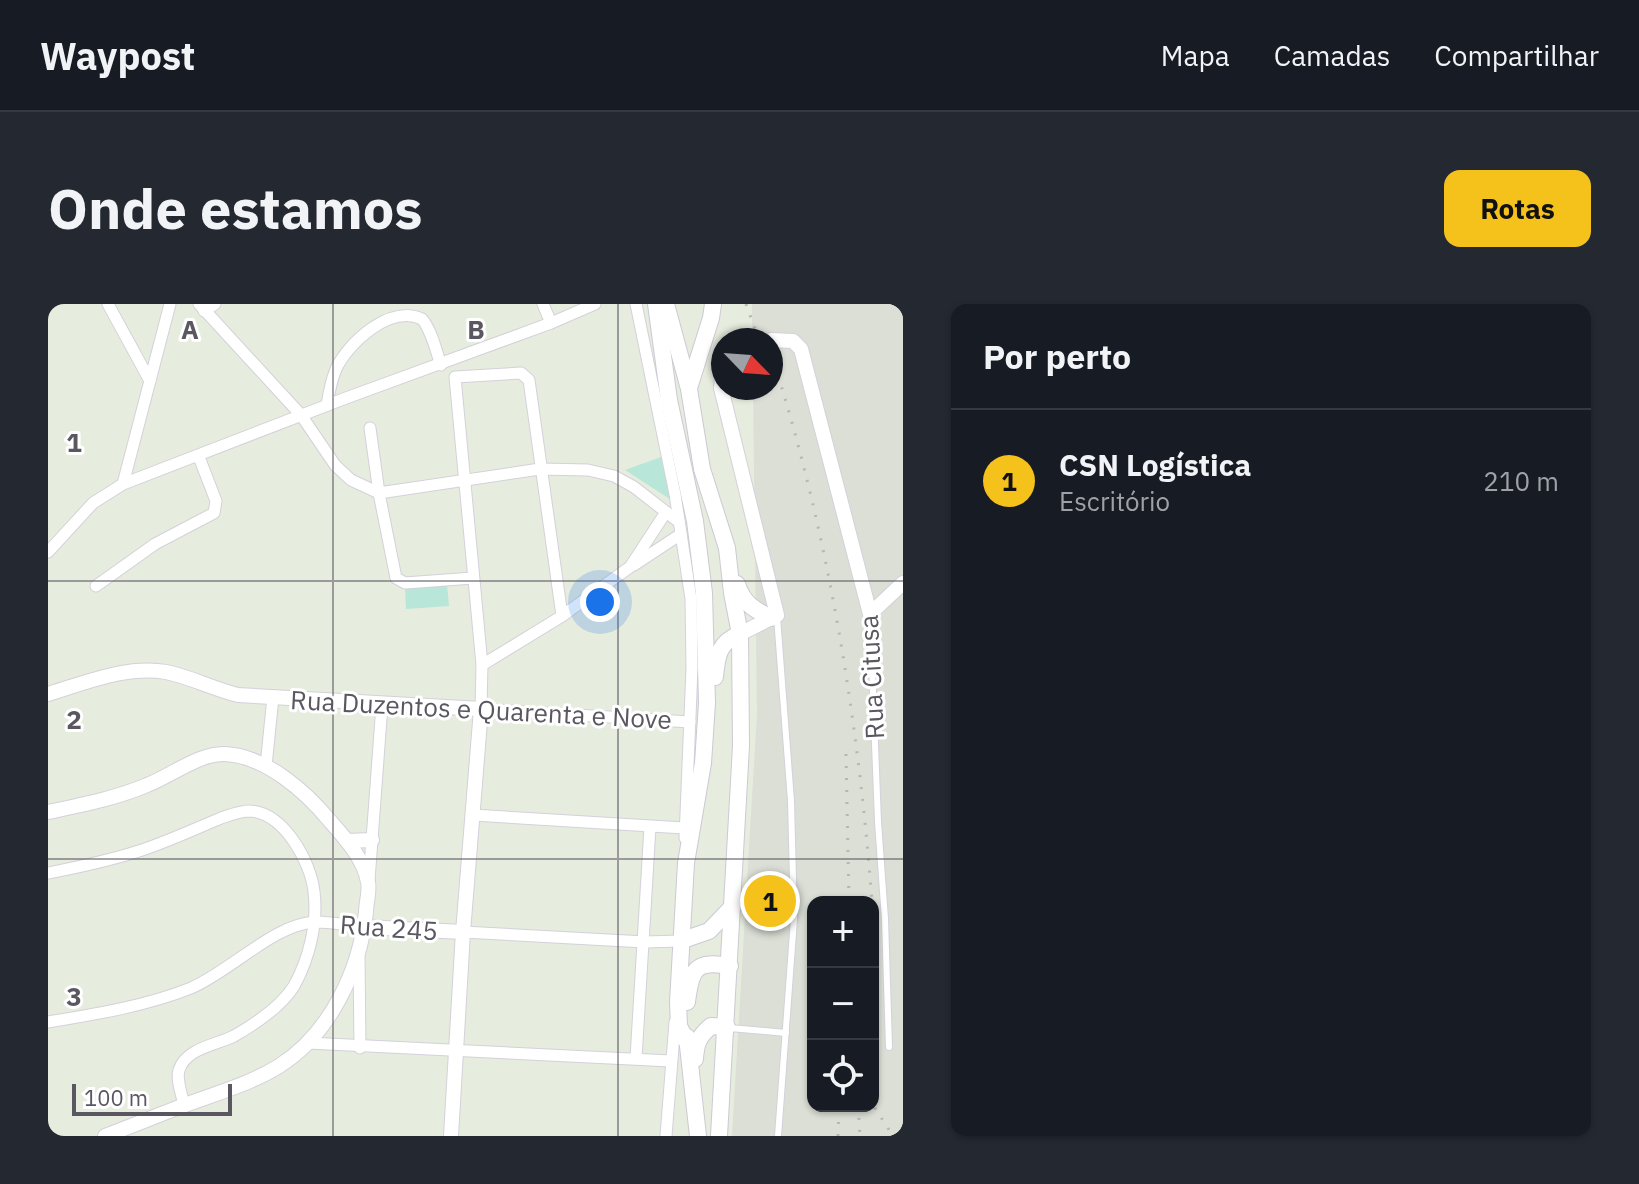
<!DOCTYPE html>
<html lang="pt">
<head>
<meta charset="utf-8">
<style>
  :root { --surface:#171b24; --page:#242831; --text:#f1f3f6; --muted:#9ea1a6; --line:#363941; --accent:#f5c11b }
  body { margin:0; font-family:"IBM Plex Sans",sans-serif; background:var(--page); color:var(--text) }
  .controls { position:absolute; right:24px; bottom:24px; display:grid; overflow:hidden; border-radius:16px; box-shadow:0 2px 6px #0004 }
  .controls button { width:72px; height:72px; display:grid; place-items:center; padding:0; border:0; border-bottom:2px solid var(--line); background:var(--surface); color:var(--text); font:40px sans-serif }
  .compass { position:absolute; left:663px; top:24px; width:72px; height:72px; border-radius:50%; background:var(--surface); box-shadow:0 2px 6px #0004; rotate:115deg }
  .scale { position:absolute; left:24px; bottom:20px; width:160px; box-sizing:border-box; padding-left:8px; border:4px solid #5a5761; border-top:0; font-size:22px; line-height:28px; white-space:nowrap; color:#5a5761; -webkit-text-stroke:6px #fff; paint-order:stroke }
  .you { position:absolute; left:552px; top:298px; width:28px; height:28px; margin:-20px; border:6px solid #fff; border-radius:50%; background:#1a73e8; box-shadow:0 0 0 12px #1a73e833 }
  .badge { display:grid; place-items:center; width:52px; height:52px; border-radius:50%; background:var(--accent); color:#111; font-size:26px; font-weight:700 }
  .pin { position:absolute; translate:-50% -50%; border:4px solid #fff; box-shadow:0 2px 8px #0006 }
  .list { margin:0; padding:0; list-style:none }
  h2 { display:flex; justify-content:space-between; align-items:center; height:104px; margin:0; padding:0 32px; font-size:34px }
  h2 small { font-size:26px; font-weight:400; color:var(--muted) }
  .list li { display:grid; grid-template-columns:52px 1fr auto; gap:24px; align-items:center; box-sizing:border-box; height:144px; padding:0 32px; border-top:2px solid var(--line) }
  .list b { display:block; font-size:30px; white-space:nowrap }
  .list p { margin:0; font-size:26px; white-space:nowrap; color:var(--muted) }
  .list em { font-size:26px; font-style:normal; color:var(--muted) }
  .icon { flex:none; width:44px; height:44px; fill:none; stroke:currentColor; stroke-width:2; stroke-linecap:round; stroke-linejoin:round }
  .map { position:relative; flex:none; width:855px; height:832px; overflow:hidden; border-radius:16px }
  header { display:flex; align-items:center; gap:48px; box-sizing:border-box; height:112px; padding:0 40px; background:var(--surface); border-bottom:2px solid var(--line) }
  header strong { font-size:38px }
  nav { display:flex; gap:44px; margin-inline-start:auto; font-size:28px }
  .intro { display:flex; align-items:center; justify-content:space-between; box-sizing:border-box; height:192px; padding:0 48px }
  h1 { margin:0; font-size:56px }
  .button { padding:20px 36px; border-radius:16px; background:var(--accent); color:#111; font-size:28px; font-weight:700 }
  main { display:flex; gap:48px; padding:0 48px }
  aside { flex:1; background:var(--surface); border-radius:16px; box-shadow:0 2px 6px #0004 }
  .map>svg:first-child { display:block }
</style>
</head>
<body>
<header>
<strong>Waypost</strong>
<nav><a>Mapa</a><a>Camadas</a><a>Compartilhar</a></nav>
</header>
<div class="intro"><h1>Onde estamos</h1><a class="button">Rotas</a></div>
<main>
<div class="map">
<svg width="855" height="832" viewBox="0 0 855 832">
  <rect width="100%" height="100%" fill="#e6ecde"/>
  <path fill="#dbdfd6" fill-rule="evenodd" d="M704 0H855V832H684L709 410 705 84H723V36H704ZM765 598H825V802H765Z"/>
  <g fill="#b8e6d8">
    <polygon points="616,152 628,199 577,166"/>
    <polygon points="399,280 401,302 358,305 357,283"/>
  </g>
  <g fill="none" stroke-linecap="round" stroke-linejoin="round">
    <g stroke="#d4d1da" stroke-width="8">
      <g id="service">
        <polyline points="822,310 830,518 837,615 841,743"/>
        <polyline points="729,313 743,497 746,615 730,832"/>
        <polyline points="682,724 738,729"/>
      </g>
    </g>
    <g stroke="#d4d1da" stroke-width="13">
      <g id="minor">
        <polyline points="60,0 102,77"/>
        <polyline points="151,0 253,111 287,161 303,176 331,189 492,165 540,166 566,172 586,183 631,218"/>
        <polyline points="495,0 503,19"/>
        <polyline points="588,0 627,190 643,295 644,364 637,534"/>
        <polyline points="156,7 167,0"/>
        <path d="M279 101C281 88 283 77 288 65 300 39 342 0 374 15 384 27 388 47 393 61"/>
        <polyline points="322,124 331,189 348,274 357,279 425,274"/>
        <polyline points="75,180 122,0"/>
        <polyline points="0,248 45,199 75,180 298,94 503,19 547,0"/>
        <polyline points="586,261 633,230"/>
        <polyline points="48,282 107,240 166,209 168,197 151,153"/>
        <polyline points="514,312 481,76 473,69 407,73 434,361 433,405 642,418"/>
        <polyline points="434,361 514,312 582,263 618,208"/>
        <polyline points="218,462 225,393"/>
        <polyline points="425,511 636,524"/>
        <path d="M0 569C31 563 64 556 94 546 121 537 147 525 173 514 182 511 192 507 202 507 236 509 263 558 266 588 270 619 261 655 246 682 233 703 207 720 186 732 168 741 138 744 131 766 128 776 134 791 136 801"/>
        <polyline points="321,576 334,401"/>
        <polyline points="415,628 597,638 632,637"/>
        <polyline points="311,652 312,744"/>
        <path d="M0 718C48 710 98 702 143 684 183 667 226 620 267 618 283 618 300 621 316 623"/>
        <polyline points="260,739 623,757"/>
        <polyline points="588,754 602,523"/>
        <polyline points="618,832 627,718"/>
      </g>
    </g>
    <g stroke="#d4d1da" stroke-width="16">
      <g id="tertiary">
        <polyline points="723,36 745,37 753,45 822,310 855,279"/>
        <polyline points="675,64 673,84 729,311 692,330"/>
        <path d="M0 390C37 379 79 361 118 368 143 373 165 385 190 391L433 405 415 628 403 832"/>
        <path d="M0 508C33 501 69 494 99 481 123 472 151 449 177 450 218 452 258 488 282 517 297 534 316 555 320 578 322 587 318 599 318 608 312 666 282 730 231 762 202 780 169 789 137 801 110 811 84 822 57 832"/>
        <polyline points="299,537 324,536"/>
        <polyline points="316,623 415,628"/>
      </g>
    </g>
    <g stroke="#ccc9d4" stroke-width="18">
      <g id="secondary">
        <polyline points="608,0 621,96 647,217 656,289 659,399 655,459 638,559 630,698 631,722 640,740"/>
        <polyline points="618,0 641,85 654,165 679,244 684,289 692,330 693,442 671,832"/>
        <polyline points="641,84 663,14 665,0"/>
        <path d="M689 280C695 299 705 305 723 314"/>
        <path d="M667 373C669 351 671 338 692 330"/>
        <polyline points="632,637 661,627 685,602"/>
        <path d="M639 698C643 665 647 656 682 662"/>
        <polyline points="639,733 650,832"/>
        <path d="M647 755C648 739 651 732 663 722L679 723"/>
      </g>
    </g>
    <use href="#service" stroke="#fff" stroke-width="6"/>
    <use href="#minor" stroke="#fff" stroke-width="11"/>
    <use href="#tertiary" stroke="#fff" stroke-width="14"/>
    <use href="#secondary" stroke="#fff" stroke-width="16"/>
    <g stroke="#b7b6b7" stroke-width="3" stroke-dasharray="2 10" stroke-linecap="butt">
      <polyline points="698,0 711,36"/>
      <path d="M723 49C780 226 810 413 824 598"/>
      <polyline points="798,450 801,598"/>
      <polyline points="825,614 825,701"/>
      <polyline points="825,792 827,804 845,832"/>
      <polyline points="810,802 812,832"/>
      <polyline points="790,832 791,802"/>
    </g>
  </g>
  <path fill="none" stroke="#5a5761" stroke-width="2" stroke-opacity="0.55" d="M285 0V832M570 0V832M0 277H855M0 555H855"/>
  <g text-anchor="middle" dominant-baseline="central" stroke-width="6" stroke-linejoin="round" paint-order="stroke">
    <g font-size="26" fill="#5a5761" stroke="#fff">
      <text transform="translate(823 373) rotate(-93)">Rua Citusa</text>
      <text transform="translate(433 405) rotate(3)">Rua Duzentos e Quarenta e Nove</text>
      <text transform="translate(341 623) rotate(4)">Rua 245</text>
    </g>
  </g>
  <g font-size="26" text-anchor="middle" font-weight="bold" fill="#5a5761" stroke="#fff" stroke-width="6" stroke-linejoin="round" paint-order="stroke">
    <text x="142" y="35">A</text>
    <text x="428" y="35">B</text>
    <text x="26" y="148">1</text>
    <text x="26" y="425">2</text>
    <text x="26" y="702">3</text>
  </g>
</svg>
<div class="controls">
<button>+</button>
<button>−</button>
<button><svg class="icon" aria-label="locate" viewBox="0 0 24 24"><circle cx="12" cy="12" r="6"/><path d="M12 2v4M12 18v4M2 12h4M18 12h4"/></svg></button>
</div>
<svg class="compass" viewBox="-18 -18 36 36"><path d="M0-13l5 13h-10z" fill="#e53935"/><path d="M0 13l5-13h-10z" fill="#9ea1a6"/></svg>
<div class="scale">100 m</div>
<div class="you"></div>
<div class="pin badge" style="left:722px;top:597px">1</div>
</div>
<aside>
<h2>Por perto<small></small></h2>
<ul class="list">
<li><span class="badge">1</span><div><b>CSN Logística</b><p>Escritório</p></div><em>210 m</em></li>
</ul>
</aside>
</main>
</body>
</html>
